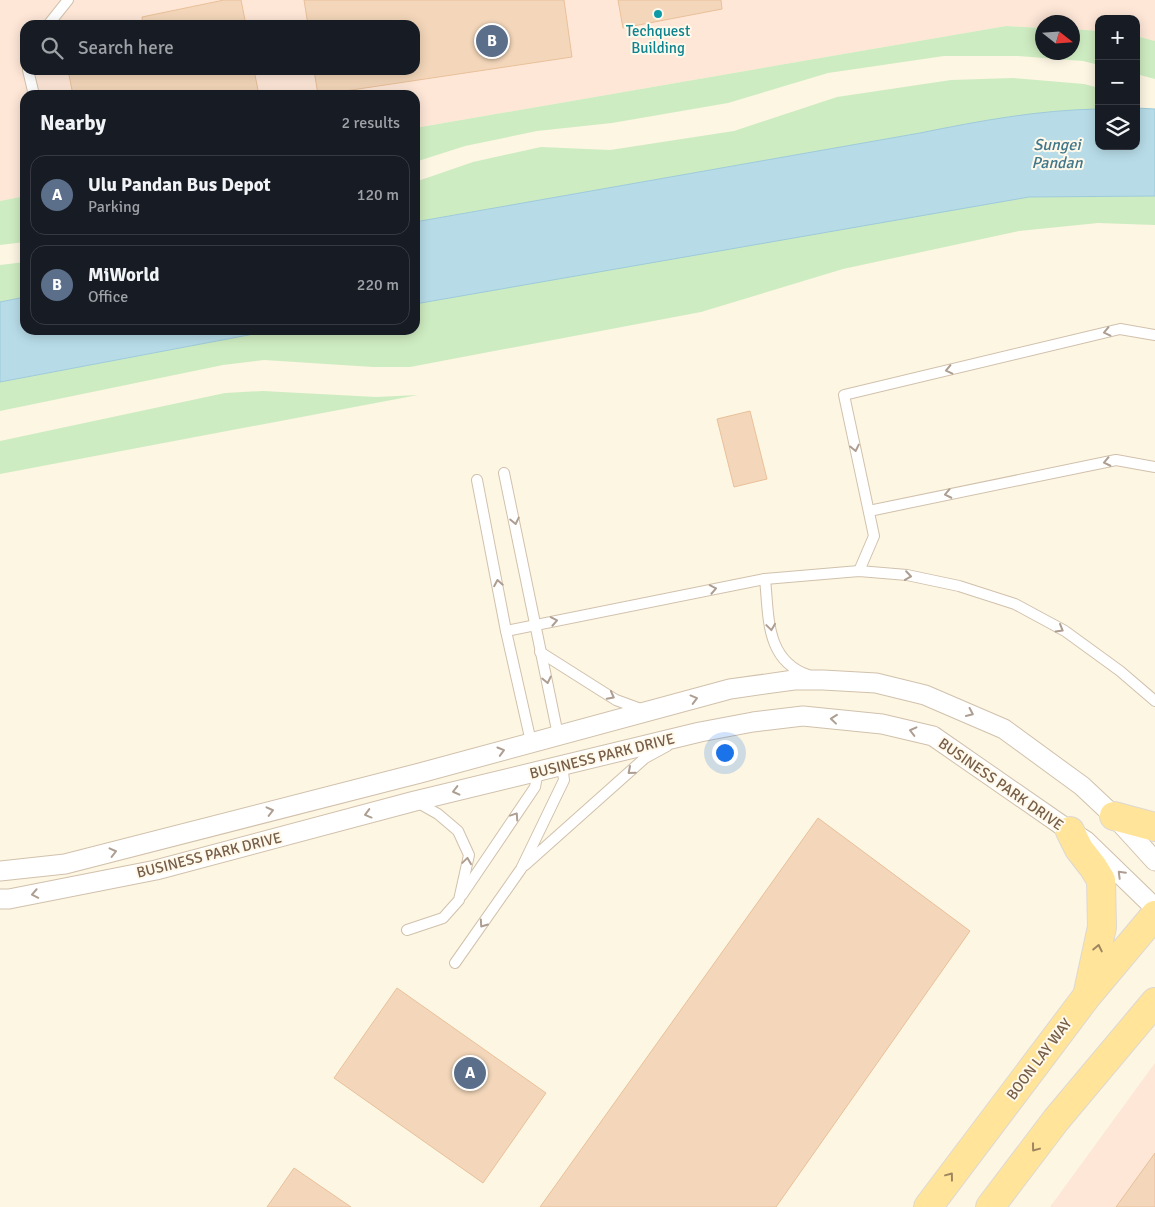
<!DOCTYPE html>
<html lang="en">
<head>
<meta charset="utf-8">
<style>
  :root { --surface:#171b24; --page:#242831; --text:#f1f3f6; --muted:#9ea1a6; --line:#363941; --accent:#8c9099 }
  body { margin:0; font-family:Signika,sans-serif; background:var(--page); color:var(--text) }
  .controls { position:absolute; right:15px; top:15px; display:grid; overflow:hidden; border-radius:10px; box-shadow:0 2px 12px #0003 }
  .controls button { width:45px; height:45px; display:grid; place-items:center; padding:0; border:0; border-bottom:1px solid var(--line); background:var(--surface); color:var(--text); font:25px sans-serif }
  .compass { position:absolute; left:1035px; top:15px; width:45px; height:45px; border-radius:50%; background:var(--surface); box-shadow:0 2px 12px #0003; rotate:107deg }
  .you { position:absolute; left:724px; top:752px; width:18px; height:18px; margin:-12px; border:4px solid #fff; border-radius:50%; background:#1a73e8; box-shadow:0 0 0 8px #1a73e833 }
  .badge { display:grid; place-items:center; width:32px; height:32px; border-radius:50%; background:var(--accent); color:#fff; font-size:16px; font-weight:700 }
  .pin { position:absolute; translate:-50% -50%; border:2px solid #fff; box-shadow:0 1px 5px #0006 }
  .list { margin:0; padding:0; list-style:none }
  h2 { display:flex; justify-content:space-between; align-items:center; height:65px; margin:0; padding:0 20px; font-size:21px }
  h2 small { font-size:16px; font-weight:400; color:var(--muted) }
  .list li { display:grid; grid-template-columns:32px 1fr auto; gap:15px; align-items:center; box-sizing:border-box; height:80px; margin:0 10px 10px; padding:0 10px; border:1px solid var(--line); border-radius:15px }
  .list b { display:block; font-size:19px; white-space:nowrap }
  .list p { margin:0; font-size:16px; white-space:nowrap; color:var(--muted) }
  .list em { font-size:16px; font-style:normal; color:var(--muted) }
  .icon { flex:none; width:28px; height:28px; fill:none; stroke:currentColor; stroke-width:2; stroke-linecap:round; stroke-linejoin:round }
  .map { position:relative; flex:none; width:1155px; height:1207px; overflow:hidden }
  .search { position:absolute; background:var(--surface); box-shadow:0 2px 12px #0003; left:20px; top:20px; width:400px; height:55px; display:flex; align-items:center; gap:12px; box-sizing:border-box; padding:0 18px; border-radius:15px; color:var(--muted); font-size:19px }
  .panel { position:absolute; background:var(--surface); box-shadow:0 2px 12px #0003; left:20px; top:90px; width:400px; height:245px; border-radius:15px }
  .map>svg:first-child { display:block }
</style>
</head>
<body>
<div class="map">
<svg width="1155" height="1207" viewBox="0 0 1155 1207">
  <rect width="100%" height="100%" fill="#fdf6e3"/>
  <g fill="#fee7d7" fill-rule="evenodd">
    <path d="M0 0H1155V41L1136 36V19H1099V31L1073 29 1072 22H1042V28L1006 26 415 128V95H25V196L0 201ZM25 25H415V70H25Z"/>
    <polygon points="1155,1063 1155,1207 1050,1207"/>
  </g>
  <g fill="#ceecc1">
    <polygon points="1006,26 1042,28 1042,52 1072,52 1073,29 1099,31 1099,65 1083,61 1018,56 944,56 828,73 728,103 612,123 537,131 465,146 415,162 415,128"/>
    <polygon points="1136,36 1155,41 1155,79 1136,74"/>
    <path d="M1013 78 1084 84 1099 88V109C1038 110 979 121 920 133L415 222V182L473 162 541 147 610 150 734 131 837 97 951 80Z"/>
    <polygon points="25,196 25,242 0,245 0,201"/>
    <polygon points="1155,196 1155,225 1098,223 1019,231 843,269 701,312 410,367 373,367 264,360 223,365 0,411 0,382 275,330 415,330 415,304 483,291 1029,197"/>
    <polygon points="25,262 25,297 0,302 0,265"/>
    <polygon points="263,391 376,397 418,395 0,474 0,441 225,393"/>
  </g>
  <g fill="#b7dce8" stroke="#9dcada">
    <path d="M1136 108 1155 109V196L1029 197 415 304V222L920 133C979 121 1038 110 1099 109V146H1136Z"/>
    <polygon points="25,297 25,330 275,330 0,382 0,302"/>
  </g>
  <g fill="#f4d7ba" stroke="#e8c099">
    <polygon points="224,0 241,0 246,25 143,25 142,17"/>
    <polygon points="304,0 564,0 572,57 318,95 314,70 415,70 415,25 308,25"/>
    <polygon points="618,0 721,0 722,9 623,28"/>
    <polygon points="68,70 254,70 259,95 73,95"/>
    <polygon points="750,411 767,479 734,487 717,419"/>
    <polygon points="818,818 970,931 776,1207 540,1207"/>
    <polygon points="397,988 546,1093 483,1183 334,1078"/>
    <polygon points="1155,1153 1155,1207 1116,1207"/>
    <polygon points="294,1168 351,1207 267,1207"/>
  </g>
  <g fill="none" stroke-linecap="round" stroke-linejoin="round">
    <g stroke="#d1c1ac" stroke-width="12">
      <g id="lane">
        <polyline points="48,25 68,0"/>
        <polyline points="28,70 34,95"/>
        <polyline points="504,473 558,735"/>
        <polyline points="477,480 506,631 531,742"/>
        <polyline points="869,511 1116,460 1155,467"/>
        <polyline points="859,571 874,536 844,395 1120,329 1155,335"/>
        <path d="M765 579C769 616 765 660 808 675"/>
        <polyline points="506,631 765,579 859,571 907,575 959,586 1015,604 1065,631 1120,671 1155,701"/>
        <polyline points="540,652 600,690 616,700 646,711"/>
        <polyline points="525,865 645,758 667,746"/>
        <polyline points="462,895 535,787 538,771"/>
        <polyline points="407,930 443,918 459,900 469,855 458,831 438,814 415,801"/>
        <polyline points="455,963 521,869 564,780 562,765"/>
      </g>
    </g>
    <g stroke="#d1c1ac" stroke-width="21">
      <g id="street">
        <polyline points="0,871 65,864 420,773 730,689 794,680 823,680 876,683 925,695 1004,729 1082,786 1114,816 1155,861"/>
        <polyline points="0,899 9,899 156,870 415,801 700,732 753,722 803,716 882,724 933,736 1070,831 1086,841 1155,908"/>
      </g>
    </g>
    <g stroke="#ded8d3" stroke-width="30">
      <g id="primary">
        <polyline points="1114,816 1155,827"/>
        <polyline points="1070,831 1079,849 1093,867 1101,880 1102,927 1088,992"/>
        <polyline points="928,1207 1087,996 1155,915"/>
        <polyline points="990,1207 1056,1120 1155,1002"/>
      </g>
    </g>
    <use href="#lane" stroke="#fff" stroke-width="10"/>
    <use href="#street" stroke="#fff" stroke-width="19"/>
    <use href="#primary" stroke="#ffe499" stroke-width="28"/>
  </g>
  <defs><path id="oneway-chevron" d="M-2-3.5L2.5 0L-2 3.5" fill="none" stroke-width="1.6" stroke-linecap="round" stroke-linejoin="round" transform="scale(1.25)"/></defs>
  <g stroke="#ad9e91">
    <use href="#oneway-chevron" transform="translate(1107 332) rotate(167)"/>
    <use href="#oneway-chevron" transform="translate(949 370) rotate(167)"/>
    <use href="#oneway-chevron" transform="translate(855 448) rotate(78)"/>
    <use href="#oneway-chevron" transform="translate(1107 462) rotate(168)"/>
    <use href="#oneway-chevron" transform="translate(948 494) rotate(168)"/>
    <use href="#oneway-chevron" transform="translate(515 521) rotate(78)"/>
    <use href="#oneway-chevron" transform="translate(908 576) rotate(8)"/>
    <use href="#oneway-chevron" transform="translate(498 583) rotate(-100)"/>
    <use href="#oneway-chevron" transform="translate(713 589) rotate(-11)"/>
    <use href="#oneway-chevron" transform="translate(554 621) rotate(-11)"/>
    <use href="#oneway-chevron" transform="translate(771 627) rotate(82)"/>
    <use href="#oneway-chevron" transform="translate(1060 629) rotate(30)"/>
    <use href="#oneway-chevron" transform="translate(547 680) rotate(78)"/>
    <use href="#oneway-chevron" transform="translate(611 696) rotate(28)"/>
    <use href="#oneway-chevron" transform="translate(694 699) rotate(-15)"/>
    <use href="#oneway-chevron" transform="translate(970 713) rotate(25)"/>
    <use href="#oneway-chevron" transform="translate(834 719) rotate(-174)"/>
    <use href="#oneway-chevron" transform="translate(913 731) rotate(-166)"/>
    <use href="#oneway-chevron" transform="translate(501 751) rotate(-16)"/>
    <use href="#oneway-chevron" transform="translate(631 771) rotate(139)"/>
    <use href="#oneway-chevron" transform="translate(456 791) rotate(166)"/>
    <use href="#oneway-chevron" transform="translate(270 811) rotate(-14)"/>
    <use href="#oneway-chevron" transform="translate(368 814) rotate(165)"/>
    <use href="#oneway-chevron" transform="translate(515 816) rotate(-56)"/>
    <use href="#oneway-chevron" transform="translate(113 852) rotate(-14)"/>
    <use href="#oneway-chevron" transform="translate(467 861) rotate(-82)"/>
    <use href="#oneway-chevron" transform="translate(1121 874) rotate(-135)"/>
    <use href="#oneway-chevron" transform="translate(35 894) rotate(169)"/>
    <use href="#oneway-chevron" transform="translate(483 924) rotate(125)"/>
  </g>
  <g stroke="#a08660">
    <use href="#oneway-chevron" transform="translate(1098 948) rotate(-78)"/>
    <use href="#oneway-chevron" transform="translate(1035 1148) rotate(127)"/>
    <use href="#oneway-chevron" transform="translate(950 1176) rotate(-53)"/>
  </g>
  <circle fill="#0f9aa8" stroke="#fff9eb" stroke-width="2" cx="658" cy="14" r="5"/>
  <g text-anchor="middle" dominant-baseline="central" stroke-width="4" stroke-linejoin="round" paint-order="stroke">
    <g font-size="15" fill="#0d838f" stroke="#fff9eb">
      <text x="658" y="31">Techquest<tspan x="658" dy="17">Building</tspan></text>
    </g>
    <g font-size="15" fill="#775e48" stroke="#fff9eb">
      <text transform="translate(602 756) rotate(-14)">BUSINESS PARK DRIVE</text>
      <text transform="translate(1001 784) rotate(35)">BUSINESS PARK DRIVE</text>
      <text transform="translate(209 855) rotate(-14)">BUSINESS PARK DRIVE</text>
      <text transform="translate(1039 1059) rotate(-53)">BOON LAY WAY</text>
    </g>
    <g font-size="16" font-style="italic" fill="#40778b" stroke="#fff9eb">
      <text x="1057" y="145">Sungei<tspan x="1057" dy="18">Pandan</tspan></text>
    </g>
  </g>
</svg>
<div class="controls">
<button>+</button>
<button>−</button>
<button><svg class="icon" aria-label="layers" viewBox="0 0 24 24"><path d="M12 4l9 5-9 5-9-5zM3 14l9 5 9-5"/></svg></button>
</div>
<svg class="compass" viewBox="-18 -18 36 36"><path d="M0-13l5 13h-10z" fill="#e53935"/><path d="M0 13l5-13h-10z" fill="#9ea1a6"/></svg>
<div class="you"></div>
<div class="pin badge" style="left:470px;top:1073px;background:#5c6f8a">A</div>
<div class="pin badge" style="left:492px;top:41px;background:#5c6f8a">B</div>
<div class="search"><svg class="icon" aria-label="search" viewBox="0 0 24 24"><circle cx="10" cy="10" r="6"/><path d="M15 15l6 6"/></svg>Search here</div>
<section class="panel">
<h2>Nearby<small>2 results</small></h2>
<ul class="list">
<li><span class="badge" style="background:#5c6f8a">A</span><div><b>Ulu Pandan Bus Depot</b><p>Parking</p></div><em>120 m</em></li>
<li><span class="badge" style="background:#5c6f8a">B</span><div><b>MiWorld</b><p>Office</p></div><em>220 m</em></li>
</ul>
</section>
</div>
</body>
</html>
